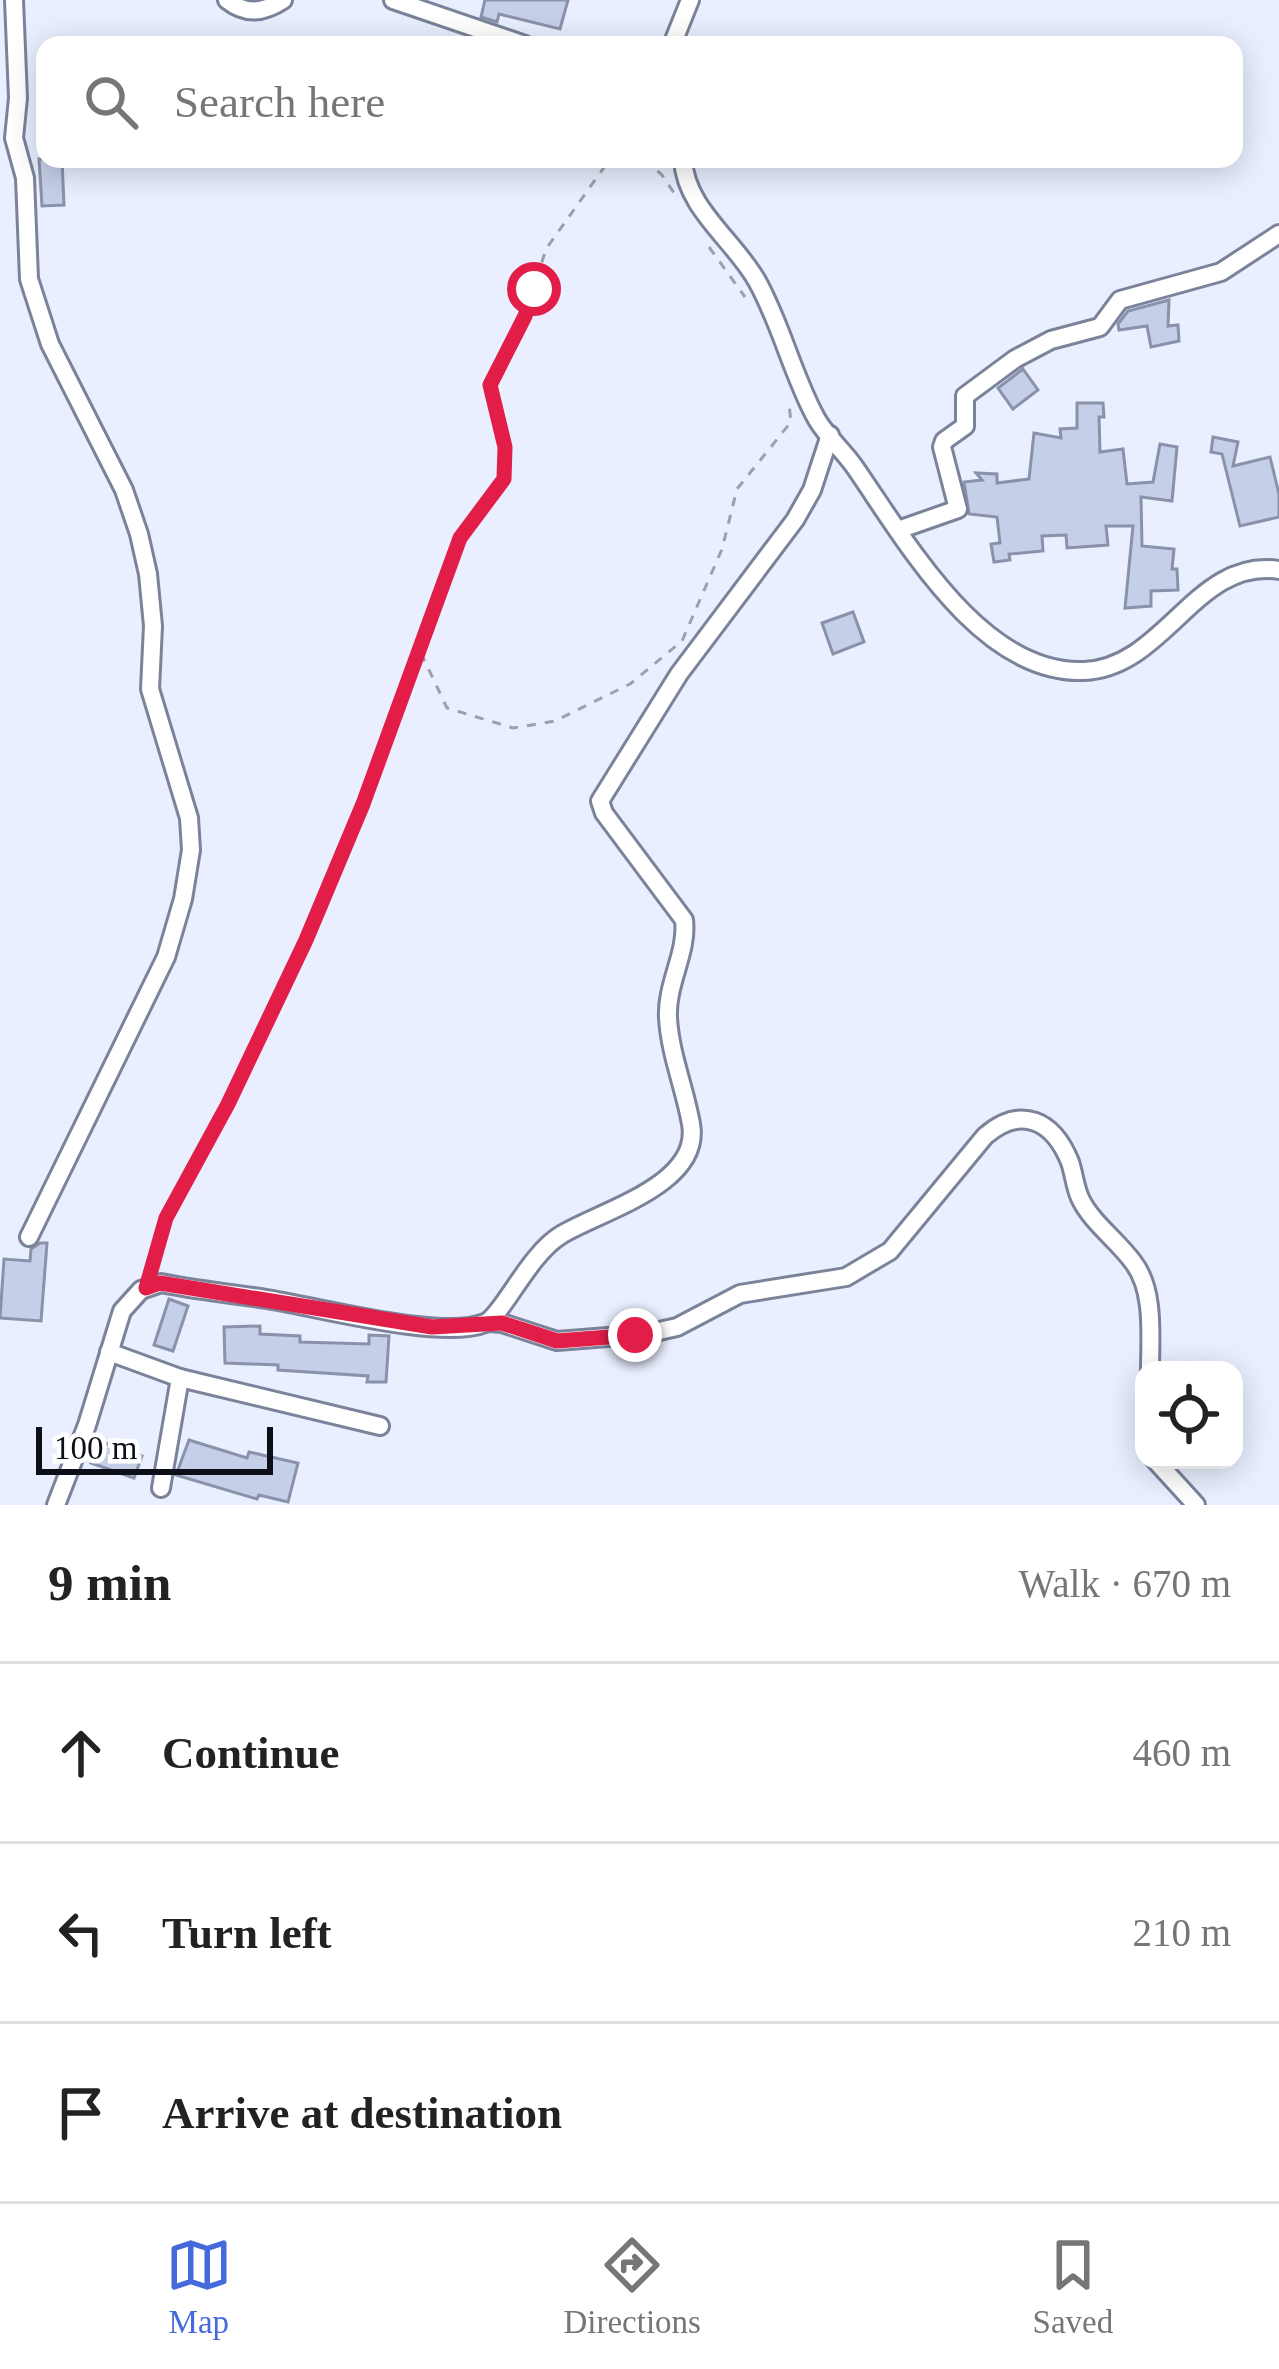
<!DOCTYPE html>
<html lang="en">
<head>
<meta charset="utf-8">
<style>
  :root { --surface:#fff; --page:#f2f2f2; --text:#222; --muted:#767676; --line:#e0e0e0; --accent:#466add }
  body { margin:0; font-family:Georgia,serif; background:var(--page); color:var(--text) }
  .controls { position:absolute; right:36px; bottom:36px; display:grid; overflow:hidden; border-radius:24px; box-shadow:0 6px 30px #0003 }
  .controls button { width:108px; height:108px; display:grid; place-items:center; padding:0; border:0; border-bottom:3px solid var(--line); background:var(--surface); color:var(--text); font:60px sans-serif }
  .scale { position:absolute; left:36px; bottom:30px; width:237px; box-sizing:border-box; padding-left:12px; border:6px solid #0c0f17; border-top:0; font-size:33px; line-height:42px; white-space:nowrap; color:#0c0f17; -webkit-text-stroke:9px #fff; paint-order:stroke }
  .stop { position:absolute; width:36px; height:36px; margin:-27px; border:9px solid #e11d48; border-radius:50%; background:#fff }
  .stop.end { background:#e11d48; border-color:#fff; box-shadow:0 3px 12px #0008 }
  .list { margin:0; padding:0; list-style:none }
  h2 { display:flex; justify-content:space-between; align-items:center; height:156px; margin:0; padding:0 48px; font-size:51px }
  h2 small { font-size:39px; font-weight:400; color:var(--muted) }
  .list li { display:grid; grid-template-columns:78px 1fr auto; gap:36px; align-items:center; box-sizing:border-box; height:180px; padding:0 48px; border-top:3px solid var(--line) }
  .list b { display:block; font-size:45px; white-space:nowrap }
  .list em { font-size:39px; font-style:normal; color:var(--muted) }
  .icon { flex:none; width:66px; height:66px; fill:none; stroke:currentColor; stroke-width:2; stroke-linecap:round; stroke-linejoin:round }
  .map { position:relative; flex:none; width:1279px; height:1505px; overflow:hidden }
  .search { position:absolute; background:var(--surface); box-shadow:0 6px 30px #0003; left:36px; right:36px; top:36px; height:132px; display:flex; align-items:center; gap:30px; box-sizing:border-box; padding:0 42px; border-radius:24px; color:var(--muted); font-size:45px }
  .sheet { height:696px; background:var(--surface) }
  nav { display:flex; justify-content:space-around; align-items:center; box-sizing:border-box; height:168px; border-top:3px solid var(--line); background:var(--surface); font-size:33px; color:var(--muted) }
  nav a { display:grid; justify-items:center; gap:6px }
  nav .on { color:var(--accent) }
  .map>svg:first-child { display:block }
</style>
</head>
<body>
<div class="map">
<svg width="1279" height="1505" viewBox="0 0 1279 1505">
  <rect width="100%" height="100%" fill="#e9efff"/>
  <g fill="#c5cfe8" stroke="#8992aa" stroke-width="3">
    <polygon points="485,0 568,0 560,29 499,14 497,22 481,17"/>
    <polygon points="39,159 62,159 64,205 42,206"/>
    <polygon points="1169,300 1168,326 1178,325 1179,341 1151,347 1147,326 1119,330 1118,324 1128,311"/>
    <polygon points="1023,369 1038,390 1013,409 998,388"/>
    <polygon points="1077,403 1103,403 1104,417 1099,417 1100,452 1123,449 1127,484 1153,482 1160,444 1177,447 1172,501 1141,497 1142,546 1174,549 1172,569 1177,569 1178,590 1151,591 1151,606 1125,608 1133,526 1106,526 1108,545 1067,548 1066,535 1042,536 1043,551 1009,554 1010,560 994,562 991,544 1000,543 997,517 969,514 964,482 982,480 976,473 997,474 997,483 1029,479 1034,433 1061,438 1060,429 1077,428"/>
    <polygon points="1213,437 1238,442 1233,466 1270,457 1279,494 1279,517 1240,526 1222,454 1211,452"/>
    <polygon points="853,612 864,642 833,654 822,623"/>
    <polygon points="40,1243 47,1243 41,1321 0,1318 4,1259 30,1261 31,1249"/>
    <polygon points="169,1299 188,1306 173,1351 154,1345"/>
    <polygon points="260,1326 260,1334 300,1336 300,1342 369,1344 369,1335 389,1336 386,1382 367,1382 368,1376 278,1370 278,1365 225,1363 224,1327"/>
    <polygon points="189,1440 247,1458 249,1452 298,1463 288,1502 259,1495 257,1499 176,1475"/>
    <polygon points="99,1441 142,1456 134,1478 91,1463"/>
  </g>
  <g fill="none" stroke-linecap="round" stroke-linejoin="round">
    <g stroke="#7a839a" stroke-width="22">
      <g id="minor">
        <polyline points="14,0 18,98 14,138 25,178 29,279 50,344 124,490 139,534 148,574 153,626 150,689 189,818 191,850 183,899 166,957 29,1237"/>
        <path d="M227 0C246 15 263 13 283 0"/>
        <polyline points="393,0 525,45"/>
        <polyline points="672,45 690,0"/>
        <path d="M683 159C685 208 734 240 757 281 781 324 792 373 815 416 824 434 842 449 854 466 905 539 980 675 1084 671 1165 668 1196 557 1279 570"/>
        <polyline points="898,530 958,509 942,447 944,441 965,426 965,396 1015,359 1051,340 1100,327 1120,300 1221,272 1279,234"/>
        <path d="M488 1322 502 1323 557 1341 646 1334 677 1327 740 1294 846 1277 890 1251 985 1136C1021 1105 1053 1120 1070 1162 1074 1174 1075 1187 1080 1198 1091 1222 1117 1240 1133 1262 1155 1290 1150 1336 1150 1370"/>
        <polyline points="109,1352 180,1378 380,1426"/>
        <polyline points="1155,1460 1196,1505"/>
        <polyline points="161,1488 180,1378"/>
        <path d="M56 1505 87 1425 122 1311 141 1290 161 1283C199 1291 239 1294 278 1301 324 1309 444 1340 485 1323 502 1316 529 1254 561 1235 600 1211 702 1185 691 1124 685 1089 670 1054 668 1018 666 984 688 952 684 920L604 813 600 801 679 674 795 520 812 490 830 435"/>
      </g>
    </g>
    <g stroke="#9ba0ad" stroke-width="3" stroke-dasharray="9 9" stroke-linecap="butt">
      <polyline points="644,159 662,175 674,193"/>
      <polyline points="709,247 745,297"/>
      <polyline points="421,653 447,708 513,728 555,721 630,684 682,641 722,549 737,489 791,422 789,404"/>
      <path d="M152 1269 166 1218 228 1104 306 940 363 804 460 538C471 517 493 503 502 482 516 451 491 417 490 385L525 316 546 249 610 159"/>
    </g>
    <use href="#minor" stroke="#fff" stroke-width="16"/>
  </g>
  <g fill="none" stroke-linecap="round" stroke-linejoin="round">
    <polyline stroke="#e11d48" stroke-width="15" points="534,289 525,316 490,385 505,447 504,479 460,538 363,804 306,940 228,1104 166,1218 146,1288 160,1283 432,1327 502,1323 557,1341 635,1335"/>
  </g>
</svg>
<div class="controls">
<button><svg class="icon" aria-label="locate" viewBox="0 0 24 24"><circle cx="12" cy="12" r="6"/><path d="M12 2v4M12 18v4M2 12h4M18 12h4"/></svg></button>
</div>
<div class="scale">100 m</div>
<div class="stop" style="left:534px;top:289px"></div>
<div class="stop end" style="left:635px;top:1335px"></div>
<div class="search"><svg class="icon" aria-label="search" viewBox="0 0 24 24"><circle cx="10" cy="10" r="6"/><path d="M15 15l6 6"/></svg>Search here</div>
</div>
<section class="sheet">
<h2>9 min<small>Walk · 670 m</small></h2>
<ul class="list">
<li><svg class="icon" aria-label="ahead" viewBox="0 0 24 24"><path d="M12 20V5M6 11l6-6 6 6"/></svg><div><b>Continue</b></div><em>460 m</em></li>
<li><svg class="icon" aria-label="left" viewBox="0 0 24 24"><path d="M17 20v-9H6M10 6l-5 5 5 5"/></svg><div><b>Turn left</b></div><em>210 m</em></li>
<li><svg class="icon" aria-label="arrive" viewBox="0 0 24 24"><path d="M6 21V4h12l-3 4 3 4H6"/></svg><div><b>Arrive at destination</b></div></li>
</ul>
</section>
<nav>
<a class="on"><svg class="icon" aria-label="map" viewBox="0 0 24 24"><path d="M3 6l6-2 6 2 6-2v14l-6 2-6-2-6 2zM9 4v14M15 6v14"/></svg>Map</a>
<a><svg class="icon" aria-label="directions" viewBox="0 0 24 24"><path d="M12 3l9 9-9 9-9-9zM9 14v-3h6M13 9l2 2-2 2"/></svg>Directions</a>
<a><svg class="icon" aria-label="saved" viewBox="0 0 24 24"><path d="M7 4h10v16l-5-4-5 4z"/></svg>Saved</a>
</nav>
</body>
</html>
